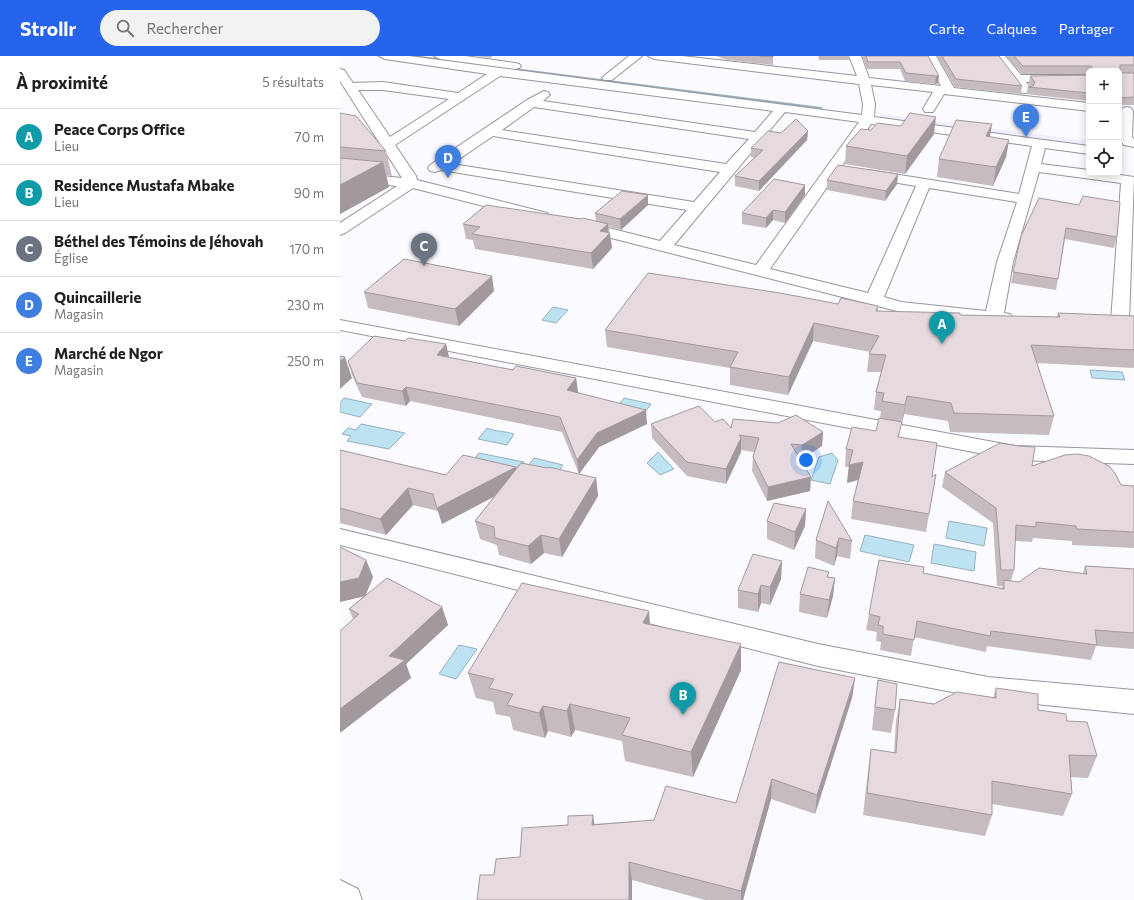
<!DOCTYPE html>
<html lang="fr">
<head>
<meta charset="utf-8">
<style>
  :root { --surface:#fff; --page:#f2f2f2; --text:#202124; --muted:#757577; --line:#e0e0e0; --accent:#2563eb }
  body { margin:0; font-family:Commissioner,sans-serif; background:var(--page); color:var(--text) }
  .controls { position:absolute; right:12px; top:12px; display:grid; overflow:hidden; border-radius:6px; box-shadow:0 2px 10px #0003 }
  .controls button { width:36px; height:36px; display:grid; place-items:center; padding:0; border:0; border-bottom:1px solid var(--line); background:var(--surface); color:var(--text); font:20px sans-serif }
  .you { position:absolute; left:466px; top:404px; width:14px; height:14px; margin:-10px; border:3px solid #fff; border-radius:50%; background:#1a73e8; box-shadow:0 0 0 6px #1a73e833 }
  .badge { display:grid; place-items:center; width:26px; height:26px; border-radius:50%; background:var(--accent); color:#fff; font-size:13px; font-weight:700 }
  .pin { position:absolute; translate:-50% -33px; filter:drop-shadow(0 1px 2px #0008) }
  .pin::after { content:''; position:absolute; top:21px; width:14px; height:12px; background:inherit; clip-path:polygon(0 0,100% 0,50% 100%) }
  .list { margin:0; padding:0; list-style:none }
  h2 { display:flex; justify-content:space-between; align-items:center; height:52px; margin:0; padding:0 16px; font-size:17px }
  h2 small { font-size:13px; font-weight:400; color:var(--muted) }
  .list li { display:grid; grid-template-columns:26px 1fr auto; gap:12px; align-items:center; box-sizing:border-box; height:56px; padding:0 16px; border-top:1px solid var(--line) }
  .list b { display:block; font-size:15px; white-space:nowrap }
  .list p { margin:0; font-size:13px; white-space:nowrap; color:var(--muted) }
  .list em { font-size:13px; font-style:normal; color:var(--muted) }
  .icon { flex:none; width:22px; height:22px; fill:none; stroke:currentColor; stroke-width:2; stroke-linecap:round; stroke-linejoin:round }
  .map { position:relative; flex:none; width:794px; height:844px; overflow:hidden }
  header { display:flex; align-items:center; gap:24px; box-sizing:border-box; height:56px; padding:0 20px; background:var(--accent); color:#fff }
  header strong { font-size:19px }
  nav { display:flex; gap:22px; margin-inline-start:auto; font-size:14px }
  .search { width:280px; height:36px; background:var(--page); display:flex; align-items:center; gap:10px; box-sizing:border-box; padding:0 14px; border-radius:22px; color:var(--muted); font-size:15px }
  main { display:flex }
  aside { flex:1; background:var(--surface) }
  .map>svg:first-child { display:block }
</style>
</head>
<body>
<header>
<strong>Strollr</strong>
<div class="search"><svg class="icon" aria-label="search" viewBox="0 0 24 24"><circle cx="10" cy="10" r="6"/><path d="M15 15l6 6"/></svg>Rechercher</div>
<nav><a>Carte</a><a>Calques</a><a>Partager</a></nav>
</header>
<main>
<aside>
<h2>À proximité<small>5 résultats</small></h2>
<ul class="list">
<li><span class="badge" style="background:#0f9aa8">A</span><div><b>Peace Corps Office</b><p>Lieu</p></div><em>70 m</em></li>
<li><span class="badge" style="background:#0f9aa8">B</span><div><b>Residence Mustafa Mbake</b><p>Lieu</p></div><em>90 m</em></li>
<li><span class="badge" style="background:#6b7280">C</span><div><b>Béthel des Témoins de Jéhovah</b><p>Église</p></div><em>170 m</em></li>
<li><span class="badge" style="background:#3f7fe0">D</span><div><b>Quincaillerie</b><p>Magasin</p></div><em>230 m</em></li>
<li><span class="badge" style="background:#3f7fe0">E</span><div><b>Marché de Ngor</b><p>Magasin</p></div><em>250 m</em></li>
</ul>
</aside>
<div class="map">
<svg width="794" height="844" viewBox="0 0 794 844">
  <rect width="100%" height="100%" fill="#fbfafe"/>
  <polygon fill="#f3eefd" points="540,58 749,85 749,89 540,62"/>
  <g fill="#bde3f3" stroke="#96b0bd">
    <polygon points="213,251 228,254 216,267 202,264"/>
    <polygon points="750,314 782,316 785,324 752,322"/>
    <polygon points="4,342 32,348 20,361 0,356 0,347"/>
    <polygon points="284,342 311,348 305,356 278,350"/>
    <polygon points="21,368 65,377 49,393 7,385 11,380 2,378 8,372 16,374"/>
    <path d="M147 372C156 376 165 375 174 378L167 389 138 383Z"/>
    <polygon points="318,396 334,413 320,419 307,407"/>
    <polygon points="139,397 184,406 174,419 129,409"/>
    <polygon points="492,397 498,404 490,428 471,424 479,401"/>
    <polygon points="194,402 223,409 215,420 185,414"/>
    <polygon points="609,465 647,472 644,490 606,482"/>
    <polygon points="525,479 574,489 569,506 520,495"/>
    <polygon points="594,488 636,496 634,515 591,507"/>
    <polygon points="119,589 137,593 116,623 99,618"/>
  </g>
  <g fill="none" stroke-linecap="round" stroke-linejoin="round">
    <polygon fill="#96b0bd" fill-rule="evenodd" points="70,0 80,0 481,51 483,52 481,53"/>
    <g stroke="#97949e" stroke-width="2">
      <g id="minor">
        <path d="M39 0H69L522 59 523 48 519 28 314 3 308 0H342L517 20 509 0H521L529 22 601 30 584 0H596L614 32 749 47V55L604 38 593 56H585L583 53 593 36 531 29 535 48 534 61 749 90V98L705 92 701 108 749 114V117H767L794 121 789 265 786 269 780 270 774 269 771 265 781 127 699 116 673 206 664 257 670 258 673 262 670 266 664 267 561 256 236 173 233 170 236 167 241 165 320 185 347 154 101 114 95 116 90 115 88 112 90 109 187 44 204 35 208 36 210 39 203 45 415 76 433 55 160 20 55 89 76 120 77 124 207 157 210 160 207 163 202 165 73 132 5 177 0 179V167L57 130 0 124V116L62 122 0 25V13L4 14 13 27 43 26 118 37 147 18 45 3ZM18 34H43L109 43 50 81ZM194 51 409 83 386 108 162 74ZM445 56 519 66 416 209 334 189ZM531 68 692 90 679 138 528 114 523 115 521 118 523 121 576 130 528 237 430 213ZM153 80 380 116 354 146 112 108ZM589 132 677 146 657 206 646 255 561 246 544 241Z"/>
        <polygon points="94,0 125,0 175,7 179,8 181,10 179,12 175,13 100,3"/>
        <polygon points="289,0 302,0 272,24 264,24 262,22 264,20"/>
        <polygon points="653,0 665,0 681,19 749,19 749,25 686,26 692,34 690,37 682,37"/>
        <polygon points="787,51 791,52 793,55 792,81 794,83 794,91 784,89 779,83 781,55 783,52"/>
        <polygon points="0,264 675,390 794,394 794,408 675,404 0,274"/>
        <polygon points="0,473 478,588 648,621 794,634 794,658 648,643 478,610 0,489"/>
        <polygon points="0,824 18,833 22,844 0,844"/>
      </g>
    </g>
    <use href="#minor" fill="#fff" fill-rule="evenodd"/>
  </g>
  <g fill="#c6bbc1">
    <polygon points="136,0 152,0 151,2"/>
    <polygon points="376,0 433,0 433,9 387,4"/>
    <polygon points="478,0 509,0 509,4 479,4"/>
    <polygon points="522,0 588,0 599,20 598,27 595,28 565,25 560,13 527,13"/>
    <polygon points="597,0 659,0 682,30 681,38 615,31"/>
    <polygon points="666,0 794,0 794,17 780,17 794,17 794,49 779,49 779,15 749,15 749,18 682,18"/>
    <polygon points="749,19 749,45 686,38 688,31 691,30 689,27 690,20"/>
    <polygon points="0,57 46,95 52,120 46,119 49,131 0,158"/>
    <polygon points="531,74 594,78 565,118 505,108 506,90"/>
    <polygon points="468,75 467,84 419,135 395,130 395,120 415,102 411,101 411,92 441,77"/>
    <polygon points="650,81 669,84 666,101 653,130 597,121 599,103"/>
    <polygon points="558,118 557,128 545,145 487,134 487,124"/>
    <polygon points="465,139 445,167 433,164 426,172 402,168 402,157"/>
    <polygon points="699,142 777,181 774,192 725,183 718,223 716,234 671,227 681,180"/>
    <polygon points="308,149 281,174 268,170 272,192 253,213 135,193 133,184 126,183 123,168 241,163 256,165 255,157"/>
    <polygon points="154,235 119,270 28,252 24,236"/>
    <polygon points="498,248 538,250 538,255 620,259 717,261 718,257 794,260 794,312 696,307 714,360 709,379 610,376 608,365 564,358 562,367 561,367 559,381 592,421 596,418 586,476 511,463 513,445 518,424 507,427 509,411 505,411 506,393 536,375 540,362 541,355 534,354 536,336 541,316 527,316 529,298 530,296 473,285 448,339 390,329 390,312 267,291 265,274"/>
    <polygon points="65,285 106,288 109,301 173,314 236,322 238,336 307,368 259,391 239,418 222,376 70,345 66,350 22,341 12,319 8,305"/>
    <polygon points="375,366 391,372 483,376 482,390 460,404 471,421 470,435 427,445 412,415 413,401 414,396 401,394 401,396 386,428 347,420 312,382 311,368"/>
    <polygon points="0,394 106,419 176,411 177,412 256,422 258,440 222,501 204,497 191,508 159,499 157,489 140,483 135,465 155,440 102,468 98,455 73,449 46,479 0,467"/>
    <polygon points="692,410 781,429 794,430 794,492 732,489 732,485 693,482 692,486 675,485 674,514 671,525 679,526 743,517 745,510 794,513 794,593 756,590 751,604 647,590 646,596 574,581 571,600 540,594 541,586 536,585 537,576 526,574 529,558 583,517 662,532 663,530 657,530 653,467 602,431 605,416"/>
    <polygon points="488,445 512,485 510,503 497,500 494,510 475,502 476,484"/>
    <polygon points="466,453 465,470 454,494 427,483 427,465"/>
    <polygon points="0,491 26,504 33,521 26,539 102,551 108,569 66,608 71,622 13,563 9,553 24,540 0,546"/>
    <polygon points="442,505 441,523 430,549 421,547 418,556 398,552 398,534"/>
    <polygon points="489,516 488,521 495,522 493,540 487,562 459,556 460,538"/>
    <polygon points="310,568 401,614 353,721 285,705 282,685 235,674 231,681 208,675 205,682 173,674 170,661 156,658 153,646 136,642 128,617"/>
    <polygon points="515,622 512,642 475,758 431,743 403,844 365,844 292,824 292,844 137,844 154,819 180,801 254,768 314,764 396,747"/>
    <polygon points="538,624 555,654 551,677 532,674 535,647"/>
    <polygon points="656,632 698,654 727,665 757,700 748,722 731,721 732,738 723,760 652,748 652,759 645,780 523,759 528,715 531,693 554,697 556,665 560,643 594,648 653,642"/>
  </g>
  <g fill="#a1999d">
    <polygon points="596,20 599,20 598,27 595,28"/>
    <polygon points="596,61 594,78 565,118 567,100"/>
    <polygon points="652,68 649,86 646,80"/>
    <polygon points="468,75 467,84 419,135 419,125"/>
    <polygon points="669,84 666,101 653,130 656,111"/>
    <polygon points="43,106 49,131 0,158 0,129"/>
    <polygon points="558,118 557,128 545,145 546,135"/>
    <polygon points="465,129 465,139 445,167 445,156"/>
    <polygon points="308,139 308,149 281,174 280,163"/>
    <polygon points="433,154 433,164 426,172 426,162"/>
    <polygon points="268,168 269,178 270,177 272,192 253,213 251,197 260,175"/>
    <polygon points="152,220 154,235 119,270 115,253"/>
    <polygon points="474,267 473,285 448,339 449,321"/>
    <polygon points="106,288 109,301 97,299"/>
    <polygon points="5,301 12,322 0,333 0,305"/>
    <polygon points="236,322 238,336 229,348 227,334"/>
    <polygon points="66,331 70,345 66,350 62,335"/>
    <polygon points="567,340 564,358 562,367 565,349"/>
    <polygon points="306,354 307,368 259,391 239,418 237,404 257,377"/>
    <polygon points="483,376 482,390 461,404 462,389"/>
    <polygon points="401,382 401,396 386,428 386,413"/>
    <polygon points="523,406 521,423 507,427 509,409"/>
    <polygon points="176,411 180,427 102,468 97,452"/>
    <polygon points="471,421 470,435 427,445 428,431"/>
    <polygon points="256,422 258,440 222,501 219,483"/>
    <polygon points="68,432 73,449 46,479 40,463"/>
    <polygon points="466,453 465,470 454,494 455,476"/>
    <polygon points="201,479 204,497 191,508 188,490"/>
    <polygon points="499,482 497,500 494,510 496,492"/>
    <polygon points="26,504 33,521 25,540 0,546 0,526"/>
    <polygon points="442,505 441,523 430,549 430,531"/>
    <polygon points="495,522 493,540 487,562 489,544"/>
    <polygon points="421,529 421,547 418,556 418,538"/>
    <polygon points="102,551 108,569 66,608 71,622 0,677 0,653 49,600"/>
    <polygon points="309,555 311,580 303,567"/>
    <polygon points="401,588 401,614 353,721 351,696"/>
    <polygon points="515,622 512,642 475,758 477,739"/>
    <polygon points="230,648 235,674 231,681 227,655"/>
    <polygon points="203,650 208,675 205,682 199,657"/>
    <polygon points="432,723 431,743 403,844 401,844 401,835"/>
    <polygon points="253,759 256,778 252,769"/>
    <polygon points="289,806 292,824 292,844 289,844"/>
  </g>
  <g fill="#e6dae0" stroke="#a1999d">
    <polygon points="420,0 433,0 433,1"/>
    <polygon points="526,0 588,0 599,20 596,20 566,17 560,6 528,6"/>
    <polygon points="602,0 659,0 682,30 616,23"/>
    <polygon points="674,0 794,0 794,9 780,9 780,17 794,17 794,41 779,42 779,15 752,15 752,11 751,10 683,10"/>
    <polygon points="749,19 749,37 688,31 693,30 695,26 690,20"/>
    <polygon points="0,57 16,60 46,95 0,91"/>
    <polygon points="570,57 596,61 567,100 506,90 521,73 531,74 537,67 561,70"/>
    <polygon points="456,63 468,75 419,125 395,120 423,94 411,92 428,75 441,77"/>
    <polygon points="616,64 652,68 646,80 669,84 656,111 599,103"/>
    <polygon points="0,102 43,106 0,129"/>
    <polygon points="498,109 558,118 546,135 487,124"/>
    <polygon points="434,123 465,129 445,156 433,154 426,162 402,157"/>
    <polygon points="282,135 308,139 280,163 255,157"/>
    <polygon points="743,140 780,146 777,181 726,172 718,223 673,216 681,180 699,142 739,149"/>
    <polygon points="146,149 241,163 243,162 268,168 260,175 270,177 251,197 132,178 140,171 123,168"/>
    <polygon points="64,203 152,220 115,253 24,236"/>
    <polygon points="308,217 440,237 498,248 501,242 538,250 536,255 620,257 620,259 720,261 718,257 794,260 794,294 691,289 714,360 614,357 611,347 567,340 565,349 542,345 544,337 536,336 546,299 529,298 539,280 474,267 449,321 390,311 398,296 265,274"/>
    <polygon points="34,280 65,285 68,282 106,288 97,299 173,314 176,310 236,322 227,334 306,354 257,377 237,404 220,361 66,331 62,335 17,327 8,305"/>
    <polygon points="0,300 5,301 0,305"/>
    <polygon points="359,350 375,366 383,363 391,372 393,363 438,367 456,359 483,376 462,389 451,388 471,421 428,431 413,401 419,382 399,379 401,382 386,413 347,406 311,368"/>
    <polygon points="539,362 562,366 558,381 597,387 592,421 596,418 589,458 513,445 523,406 509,409 513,394 506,393 512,371 536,375"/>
    <polygon points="660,387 679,390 695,391 692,410 725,399 737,398 749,400 769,410 775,417 781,429 794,430 794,476 737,473 736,470 696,466 696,471 676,469 674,514 661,514 656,452 605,416"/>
    <polygon points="0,394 106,419 123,399 176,411 97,452 93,438 68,432 40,463 0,452"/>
    <polygon points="181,407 207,412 209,411 256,422 219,483 201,479 188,490 155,482 154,471 135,465"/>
    <polygon points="488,445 512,485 499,482 496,492 476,484"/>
    <polygon points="434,447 466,453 455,476 427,465"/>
    <polygon points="0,491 26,504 19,522 0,526"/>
    <polygon points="413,498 442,505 430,531 421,529 418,538 398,534"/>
    <polygon points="539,504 584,511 583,517 664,533 664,524 679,526 699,512 747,518 745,510 794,513 794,577 755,574 757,589 651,575 650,580 577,565 574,584 543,578 543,570 538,569 540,561 529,558"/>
    <polygon points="468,511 489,516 487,521 495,522 489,544 460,538"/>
    <polygon points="47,522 102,551 49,600 65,604 0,653 0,575 19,558 9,553"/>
    <polygon points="182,527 309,555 303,567 401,588 351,696 282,679 290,662 230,648 227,655 203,650 199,657 167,649 173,638 149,632 154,623 128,617"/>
    <polygon points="439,606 515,622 477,739 432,723 401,835 289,806 289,844 137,844 140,819 154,819 156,803 180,801 182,772 228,769 228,760 253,759 252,769 314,764 326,730 396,747"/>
    <polygon points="538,624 557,628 555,654 535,651"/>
    <polygon points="656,632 698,638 698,654 726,658 727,665 747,666 757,700 729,699 732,738 652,725 652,759 527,737 531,693 556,697 560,643 594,648 617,636 656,642"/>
  </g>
</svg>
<div class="controls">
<button>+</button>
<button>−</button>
<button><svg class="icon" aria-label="locate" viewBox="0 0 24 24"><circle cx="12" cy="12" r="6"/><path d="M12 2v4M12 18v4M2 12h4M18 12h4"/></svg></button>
</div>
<div class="you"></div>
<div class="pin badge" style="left:602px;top:288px;background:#0f9aa8">A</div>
<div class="pin badge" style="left:343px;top:659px;background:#0f9aa8">B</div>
<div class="pin badge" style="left:84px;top:210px;background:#6b7280">C</div>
<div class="pin badge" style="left:108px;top:122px;background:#3f7fe0">D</div>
<div class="pin badge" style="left:686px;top:81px;background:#3f7fe0">E</div>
</div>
</main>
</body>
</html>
